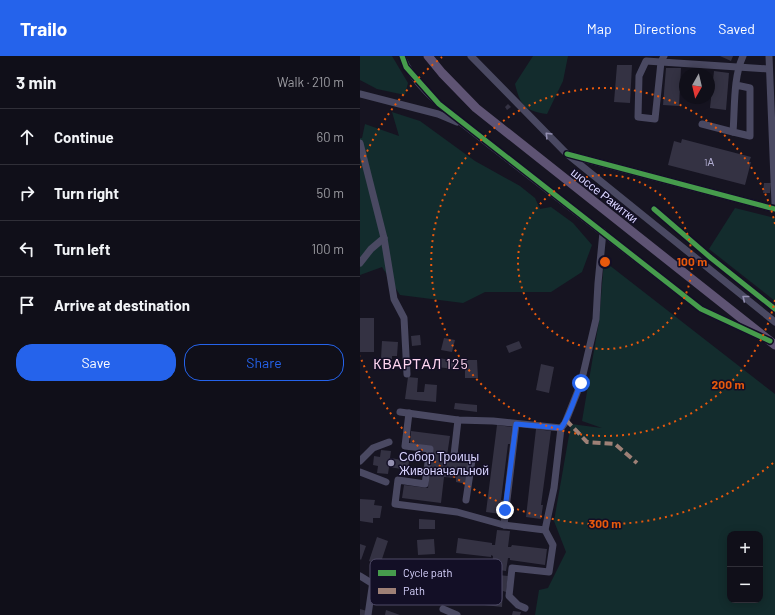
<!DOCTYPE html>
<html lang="en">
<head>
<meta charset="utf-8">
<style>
  :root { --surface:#100f19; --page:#191822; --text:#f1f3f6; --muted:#9c9ca2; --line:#302f38; --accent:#2563eb }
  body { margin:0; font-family:Barlow,sans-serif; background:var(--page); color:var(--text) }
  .controls { position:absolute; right:12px; bottom:12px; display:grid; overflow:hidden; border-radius:8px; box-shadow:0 2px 10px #0003 }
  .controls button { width:36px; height:36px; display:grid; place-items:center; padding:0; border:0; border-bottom:1px solid var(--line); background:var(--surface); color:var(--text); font:20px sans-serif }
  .compass { position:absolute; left:319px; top:12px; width:36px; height:36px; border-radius:50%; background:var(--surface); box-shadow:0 2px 10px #0003; rotate:188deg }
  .stop { position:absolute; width:12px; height:12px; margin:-9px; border:3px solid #2563eb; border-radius:50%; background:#fff }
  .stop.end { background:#2563eb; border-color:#fff; box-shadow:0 1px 4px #0008 }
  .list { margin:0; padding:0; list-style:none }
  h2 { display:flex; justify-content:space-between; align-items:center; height:52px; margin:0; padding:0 16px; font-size:17px }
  h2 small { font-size:13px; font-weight:400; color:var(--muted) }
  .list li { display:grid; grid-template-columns:26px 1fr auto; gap:12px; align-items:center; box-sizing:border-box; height:56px; padding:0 16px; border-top:1px solid var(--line) }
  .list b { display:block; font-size:15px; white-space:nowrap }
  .list em { font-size:13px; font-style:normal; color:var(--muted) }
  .actions { display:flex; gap:8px; padding:12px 16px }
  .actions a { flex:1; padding:9px 0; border:1px solid var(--accent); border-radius:16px; text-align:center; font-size:14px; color:var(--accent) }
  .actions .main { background:var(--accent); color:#fff }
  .icon { flex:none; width:22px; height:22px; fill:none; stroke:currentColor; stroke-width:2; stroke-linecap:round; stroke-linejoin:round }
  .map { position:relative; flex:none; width:415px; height:559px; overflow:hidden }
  header { display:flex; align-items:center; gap:24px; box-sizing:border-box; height:56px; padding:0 20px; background:var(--accent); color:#fff }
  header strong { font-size:19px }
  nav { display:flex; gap:22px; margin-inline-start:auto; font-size:14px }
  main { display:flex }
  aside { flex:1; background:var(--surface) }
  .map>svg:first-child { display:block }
</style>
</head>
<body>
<header>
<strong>Trailo</strong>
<nav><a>Map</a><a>Directions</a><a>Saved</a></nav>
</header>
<main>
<aside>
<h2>3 min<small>Walk · 210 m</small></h2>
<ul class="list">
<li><svg class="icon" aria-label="ahead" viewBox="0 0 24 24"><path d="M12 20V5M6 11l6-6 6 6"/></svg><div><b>Continue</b></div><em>60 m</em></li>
<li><svg class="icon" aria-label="right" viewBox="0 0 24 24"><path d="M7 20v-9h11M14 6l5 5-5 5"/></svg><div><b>Turn right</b></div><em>50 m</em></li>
<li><svg class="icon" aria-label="left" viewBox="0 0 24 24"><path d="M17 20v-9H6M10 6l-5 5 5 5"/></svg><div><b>Turn left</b></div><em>100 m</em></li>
<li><svg class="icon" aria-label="arrive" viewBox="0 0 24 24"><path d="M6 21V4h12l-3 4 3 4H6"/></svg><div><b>Arrive at destination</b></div></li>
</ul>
<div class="actions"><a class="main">Save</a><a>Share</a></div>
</aside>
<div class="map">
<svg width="415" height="559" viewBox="0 0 415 559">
  <rect width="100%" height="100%" fill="#161421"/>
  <g fill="#132c2d" fill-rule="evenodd">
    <polygon points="0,0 32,0 48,27 45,39 17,33 0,24"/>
    <path d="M173 0H208L203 25 187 58C165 55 160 49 155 28Z"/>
    <polygon points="32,56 60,65 115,105 160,130 175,142 180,153 191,151 213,167 232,189 222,216 191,236 125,236 103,247 40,239 22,211 0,219 0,82 2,82 5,68 39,80"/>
    <polygon points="375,152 415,162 415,245 349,193"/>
    <path d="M244 205 415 338V559H175L179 534 188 532 206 496 194 465 211 368 242 372 222 365 239 265ZM370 478H400V544H370Z"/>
  </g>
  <g fill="#343243">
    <polygon points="360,0 373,0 371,5"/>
    <polygon points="257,9 272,9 270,47 254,46"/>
    <polygon points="306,12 321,12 319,50 303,49"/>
    <polygon points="354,15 369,17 366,54 350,52"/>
    <polygon points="148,48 151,51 147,54 145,51"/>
    <polygon points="322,83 391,101 389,106 391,106 385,129 308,109 314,85 321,87"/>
    <polygon points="404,127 411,127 410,137 403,137"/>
    <rect x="0" y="262" width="14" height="34"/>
    <polygon points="60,279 61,289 52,290 51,280"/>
    <polygon points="84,282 95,284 92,296 81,294"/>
    <polygon points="22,285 38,286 37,300 32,300 32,303 21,302"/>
    <polygon points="159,285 162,292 149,297 146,290"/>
    <polygon points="79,302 95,305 94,313 77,311"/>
    <polygon points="105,304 117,304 118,322 105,322"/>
    <polygon points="181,308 194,311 189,337 176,334"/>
    <polygon points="48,321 58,322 57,336 64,336 65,328 77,329 76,346 45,343"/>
    <polygon points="95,347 117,349 117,356 94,353"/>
    <polygon points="137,369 152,371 150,388 148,388 141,444 143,444 141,458 126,456"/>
    <polygon points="176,373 191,375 181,449 183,449 181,463 166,461"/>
    <polygon points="51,375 90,380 86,406 109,407 107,428 96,426 96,422 84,421 81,447 42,442 44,429 68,432 73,391 50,388"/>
    <polygon points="21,394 31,395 30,402 49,405 48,414 29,411 28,418 17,417 18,410 13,409 14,400 20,401"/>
    <polygon points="0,443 15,444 14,449 22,450 20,462 13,462 13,467 0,465"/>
    <polygon points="59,463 75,464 75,473 59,473"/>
    <polygon points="137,474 150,475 148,491 151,491 152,489 187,493 185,509 150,504 150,502 148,502 146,515 132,513 133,500 131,499 131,501 96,497 98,482 132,487 132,489 135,489"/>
    <polygon points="17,481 28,485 20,509 9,505"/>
    <polygon points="74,483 75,498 58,499 57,484"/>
    <polygon points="0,488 6,490 1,504 0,503"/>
    <polygon points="101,515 148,520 146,536 143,535 142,551 97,546"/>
    <polygon points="0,553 7,555 6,559 0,559"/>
    <polygon points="26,554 40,559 25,559"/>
    <polygon points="153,555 161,556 160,559 152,559"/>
  </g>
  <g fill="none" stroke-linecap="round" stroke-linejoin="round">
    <g stroke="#4a4962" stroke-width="7">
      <path d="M42 0C53 28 80 49 103 68L341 253 401 281"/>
      <polyline points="111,0 207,98 415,266"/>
      <path d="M304 0 301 6 295 63 278 61 279 20 286 5C327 8 368 10 408 13"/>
      <polyline points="409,0 415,148"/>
      <path d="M376 29 390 32V80L373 76C375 51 373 22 383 0"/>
      <polyline points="0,38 78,58 97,66"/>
      <polyline points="342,68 373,76"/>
      <polyline points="0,87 24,182 34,243 44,262 47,318"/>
      <polyline points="210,99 415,153"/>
      <polyline points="0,207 11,193 24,182"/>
      <polyline points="40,356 98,364 133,365 201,372"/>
      <polyline points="49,357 45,390 70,393 65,428 38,424 35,448 97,456 144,469 185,474"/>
      <polyline points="98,364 94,399 112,404 106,444"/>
      <polyline points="0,405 13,392 29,386"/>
      <polyline points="0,416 26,426"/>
      <polyline points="144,469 156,368"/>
      <polyline points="0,520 13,528"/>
      <polyline points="165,552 158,549 149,540 152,512 189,516 193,489 185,474 194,432 201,372 205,367 221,327 236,263 238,227 243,176"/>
      <polyline points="83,553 97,559"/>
      <polyline points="8,559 13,525"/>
    </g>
    <polyline stroke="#5e5373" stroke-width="9" points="68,0 82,17 116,52 415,289"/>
    <polyline stroke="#9e8076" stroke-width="4" stroke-dasharray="8 4" stroke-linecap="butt" points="206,364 227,386 255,388 277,407"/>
    <g stroke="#130f26" stroke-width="8">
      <g id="cycleway">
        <polyline points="42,0 46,11 79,48 341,253 410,285"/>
        <polyline points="207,98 415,153"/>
        <polyline points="294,153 351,202 415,253"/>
      </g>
    </g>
    <use href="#cycleway" stroke="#469c4c" stroke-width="5"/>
  </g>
  <defs><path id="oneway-chevron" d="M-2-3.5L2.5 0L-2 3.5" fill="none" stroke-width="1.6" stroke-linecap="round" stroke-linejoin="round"/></defs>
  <g stroke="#928eb0">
    <use href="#oneway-chevron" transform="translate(188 79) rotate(-135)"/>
    <use href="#oneway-chevron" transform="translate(385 242) rotate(-141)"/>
  </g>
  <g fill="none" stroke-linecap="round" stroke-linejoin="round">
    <path stroke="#2563eb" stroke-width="5" d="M145 454 156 368 201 372C209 362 215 340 221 327"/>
  </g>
  <g fill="none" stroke="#e8590c" stroke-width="2" stroke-dasharray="2 4">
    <circle cx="245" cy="206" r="87"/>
    <path d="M415 244A174 174 0 1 1 415 168"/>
    <path d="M413 407A262 262 0 0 1 0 300M0 112A262 262 0 0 1 82 1"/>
  </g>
  <circle fill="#9591b1" stroke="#130f26" stroke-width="1.5" cx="31" cy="407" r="4"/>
  <g text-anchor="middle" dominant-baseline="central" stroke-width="3" stroke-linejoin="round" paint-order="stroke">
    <g font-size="10" fill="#b0acd0">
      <text x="349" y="106">1А</text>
    </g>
    <g font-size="12" fill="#d9d4ff" stroke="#130f26">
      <text transform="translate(245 139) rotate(38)">шоссе Ракитки</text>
    </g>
    <g font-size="12" fill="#d9d4ff" stroke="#130f26" text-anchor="start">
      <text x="39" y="400">Собор Троицы<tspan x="39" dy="14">Живоначальной</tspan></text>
    </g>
    <g font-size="14" letter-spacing="1" fill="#ffd6f0" stroke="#130f26">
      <text x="61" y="307">КВАРТАЛ 125</text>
    </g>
  </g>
  <rect x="10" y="503" width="132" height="46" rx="6" fill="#130f26" stroke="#4e4a67" stroke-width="1"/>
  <rect x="18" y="514" width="18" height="6" fill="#469c4c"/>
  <rect x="18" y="532" width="18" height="6" fill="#9e8076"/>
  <g font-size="11" fill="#d9d4ff">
    <text x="43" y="521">Cycle path</text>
    <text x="43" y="539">Path</text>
  </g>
  <circle cx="245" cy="206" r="6" fill="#e8590c" stroke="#130f26" stroke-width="2"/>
  <g font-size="12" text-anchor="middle" font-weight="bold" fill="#e8590c" stroke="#130f26" stroke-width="3" stroke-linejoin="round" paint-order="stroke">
    <text x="332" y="210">100 m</text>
    <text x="368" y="333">200 m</text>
    <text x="245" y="472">300 m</text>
  </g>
</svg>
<div class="controls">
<button>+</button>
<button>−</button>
</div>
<svg class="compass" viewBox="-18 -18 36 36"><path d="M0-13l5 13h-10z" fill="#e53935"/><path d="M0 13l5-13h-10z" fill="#9c9ca2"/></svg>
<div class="stop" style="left:221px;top:327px"></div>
<div class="stop end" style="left:145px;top:454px"></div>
</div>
</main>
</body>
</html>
